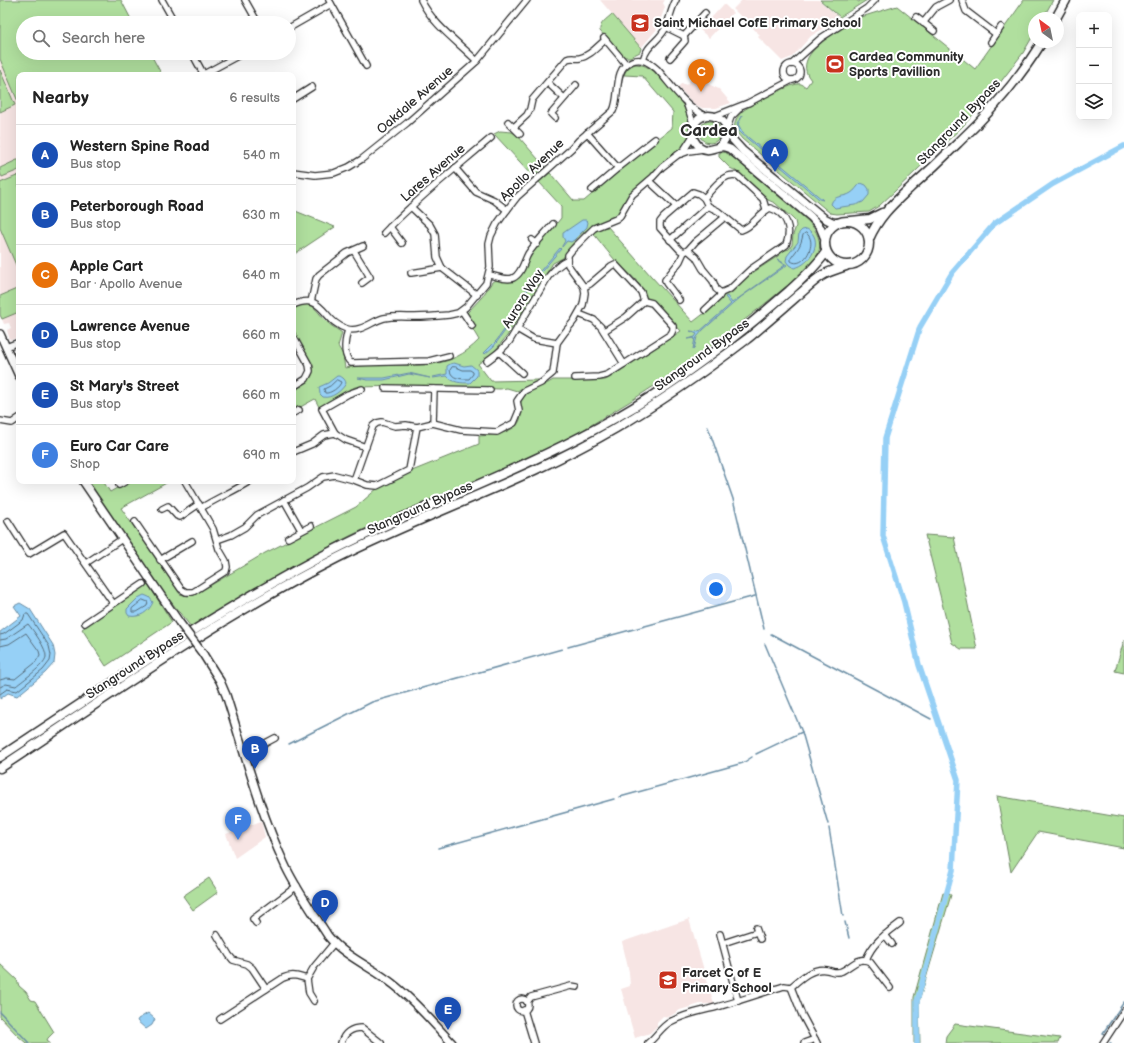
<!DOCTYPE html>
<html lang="en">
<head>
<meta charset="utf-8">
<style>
  :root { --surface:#fff; --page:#f2f2f2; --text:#222; --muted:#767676; --line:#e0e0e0; --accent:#1a73e8 }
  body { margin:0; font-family:"Balsamiq Sans",sans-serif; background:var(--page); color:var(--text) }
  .controls { position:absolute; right:12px; top:12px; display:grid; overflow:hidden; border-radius:8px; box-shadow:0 4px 16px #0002 }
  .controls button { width:36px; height:36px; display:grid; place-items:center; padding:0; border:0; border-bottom:1px solid var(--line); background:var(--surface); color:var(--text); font:20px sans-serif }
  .compass { position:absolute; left:1028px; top:12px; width:36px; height:36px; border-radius:50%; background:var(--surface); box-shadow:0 4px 16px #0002; rotate:327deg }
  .you { position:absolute; left:716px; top:589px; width:14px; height:14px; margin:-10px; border:3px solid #fff; border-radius:50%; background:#1a73e8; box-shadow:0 0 0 6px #1a73e833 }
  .badge { display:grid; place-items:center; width:26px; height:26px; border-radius:50%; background:var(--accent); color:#fff; font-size:13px; font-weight:700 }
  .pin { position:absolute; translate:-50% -33px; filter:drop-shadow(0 1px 2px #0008) }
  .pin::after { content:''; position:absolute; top:21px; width:14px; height:12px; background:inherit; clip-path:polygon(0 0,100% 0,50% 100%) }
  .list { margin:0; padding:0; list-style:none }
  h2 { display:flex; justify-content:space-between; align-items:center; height:52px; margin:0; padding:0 16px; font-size:17px }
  h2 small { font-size:13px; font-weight:400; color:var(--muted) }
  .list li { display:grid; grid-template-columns:26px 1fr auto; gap:12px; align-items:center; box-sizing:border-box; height:60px; padding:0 16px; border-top:1px solid var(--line) }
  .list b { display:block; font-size:15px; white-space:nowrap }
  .list p { margin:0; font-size:13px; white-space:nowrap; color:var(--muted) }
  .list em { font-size:13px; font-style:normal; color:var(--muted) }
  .icon { flex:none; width:22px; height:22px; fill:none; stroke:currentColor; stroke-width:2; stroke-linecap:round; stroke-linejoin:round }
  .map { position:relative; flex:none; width:1124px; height:1043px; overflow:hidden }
  .search { position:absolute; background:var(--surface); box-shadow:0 4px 16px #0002; left:16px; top:16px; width:280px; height:44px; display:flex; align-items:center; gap:10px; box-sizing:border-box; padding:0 14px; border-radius:22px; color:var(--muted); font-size:15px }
  .panel { position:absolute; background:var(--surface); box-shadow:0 4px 16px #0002; left:16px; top:72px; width:280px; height:412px; border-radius:8px }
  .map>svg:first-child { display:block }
</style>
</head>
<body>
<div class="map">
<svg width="1124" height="1043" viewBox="0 0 1124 1043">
  <rect width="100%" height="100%" fill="#fff"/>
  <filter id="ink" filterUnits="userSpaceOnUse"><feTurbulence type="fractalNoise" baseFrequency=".025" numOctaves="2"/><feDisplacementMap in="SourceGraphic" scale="8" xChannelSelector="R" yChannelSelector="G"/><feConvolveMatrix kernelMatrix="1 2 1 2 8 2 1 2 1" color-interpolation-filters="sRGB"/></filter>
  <g filter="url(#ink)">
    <g fill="#f7e5e4">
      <polygon points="0,0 121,0 133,23 23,23 23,53 150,53 162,75 19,75 19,337 10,340 7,330 11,328 9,323 4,324 0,315"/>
      <polygon points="600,0 665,0 663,3 665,7 657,29 641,48"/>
      <polygon points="742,0 819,0 840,18 811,36 792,57 782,61 758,37 760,35 733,9"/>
      <polygon points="724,4 733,13 709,38 700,30"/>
      <polygon points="693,77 719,89 731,103 716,108 702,108 694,104 678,87 682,83 686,85"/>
      <polygon points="261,821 265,837 235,858 226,834"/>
      <polygon points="689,919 714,1004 700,1004 680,1010 669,1017 663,1016 657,1022 657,1026 650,1033 635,1038 621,989 630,986 629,972 622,942"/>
    </g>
    <g fill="#b0df9e" stroke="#6e8564">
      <polygon points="0,0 121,0 133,23 23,23 23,53 150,53 162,75 19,75 19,104 0,59"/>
      <polygon points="820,0 856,0 859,2 861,0 867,0 840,17"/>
      <path d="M1024 0H1053L1043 18H1034V34L1023 53 989 97 963 126 894 192 879 206 869 212 837 214 830 213 742 139C738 134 733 129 735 123 736 118 740 113 744 110 751 105 790 84 798 84 801 83 803 85 806 87L811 80C793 59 824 40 840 30 847 26 854 20 861 17 873 13 885 10 897 6L975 69Z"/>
      <path d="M612 14 641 48 640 52 630 57H625L621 55 600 31C599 23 607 19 612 14Z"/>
      <path d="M635 64C651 64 659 77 669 87 685 105 702 130 679 151 674 155 667 159 662 163 658 167 655 171 652 175 646 181 639 185 633 190 626 197 624 208 616 215 609 221 599 222 591 227 579 234 570 246 563 258L553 263 507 336 494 352 478 364 491 381 539 380 517 391 507 388 500 389 414 386 355 387 319 407 315 399 293 411V391C303 385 316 379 313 365L293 331V309C313 298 314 309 327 322 331 326 337 329 342 333L338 346 343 355 345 368C357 366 370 365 382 365 420 365 450 370 479 340L473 330 476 326 466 314 482 297 492 282 495 280 509 282 515 280 533 253 561 218V206L539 182 550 173 574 201H584L645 149 672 128 673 112 642 76 624 75C626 69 630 66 635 64Z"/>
      <polygon points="0,70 15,105 0,112"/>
      <circle cx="710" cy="132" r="11"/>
      <polygon points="500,131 512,132 518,136 545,167 533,176 494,134"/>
      <path d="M725 152 736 160 809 222C816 230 823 242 818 254 814 265 788 285 777 294 724 337 670 378 611 413 599 420 587 428 574 435 502 472 425 500 352 535 297 563 244 594 191 627L161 589 88 481H103L110 492 129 481H170L121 508 180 594 188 596 196 594 265 553 356 507 379 487 412 471 479 444V436C493 435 522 433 521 413 521 407 519 401 524 396 531 388 545 386 553 380H605L611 377 681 331 655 302 644 296C645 286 628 273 622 267 611 257 602 244 593 233L601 228 608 227 651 276 693 322 706 312 723 295 739 285 746 277 778 256 782 251 789 249 792 245 793 235 796 226 795 221 792 218 775 203 768 200 765 196 751 183 741 177 736 171 730 168 719 157V153Z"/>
      <polygon points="17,160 19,160 19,170 2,177 0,173 0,168"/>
      <polygon points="19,175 19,272 0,228 0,183"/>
      <polygon points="293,210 335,227 293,255"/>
      <polygon points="19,288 19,312 2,319 0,315 0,296"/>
      <polygon points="925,535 954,537 977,649 961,649 952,643"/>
      <polygon points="148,584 172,622 106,666 82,629"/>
      <polygon points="1124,640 1124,673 1115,671"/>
      <polygon points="997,796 1124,818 1124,848 1038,832 1011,872"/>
      <polygon points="209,878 218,892 193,910 183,896"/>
      <polygon points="943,893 951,895 919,1002 920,1043 914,1043 914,997"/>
      <polygon points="0,964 17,980 19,986 26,992 31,1000 35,1001 54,1032 48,1038 47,1040 51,1043 26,1043 18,1036 0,1017"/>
      <polygon points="955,1024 1060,1038 1058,1043 945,1043 946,1036"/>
    </g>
    <g fill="#96d0f6" stroke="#6b8ea5">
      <polygon points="743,115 738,124 743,133 823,200 819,199 812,193 742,134 739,131 737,123"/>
      <path d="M861 183 866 185 869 189V195L863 202 855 205 835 208 831 204C834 194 844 198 851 193 855 191 857 186 861 183Z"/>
      <polygon points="582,220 586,220 588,222 587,227 574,240 571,242 567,241 562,247 562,246 565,241 563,237 563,233"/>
      <path d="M807 229C825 239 811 265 794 268L789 265 786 261 787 256 798 242 799 233 802 230Z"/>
      <polygon points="560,248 561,249 529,286 522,304 512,322 510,321 521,304 528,285"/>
      <polygon points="777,259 787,265 741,297 703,330 697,337 694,349 693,349 695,338 688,339 695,337 697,334 690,331 699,332 731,304 725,297 727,296 732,303 785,265"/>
      <polygon points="509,323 510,324 494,346 485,354 484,353 497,340"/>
      <path d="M454 363 464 366 471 365 477 370V376L470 383C461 383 453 383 447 376L433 378V377L447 374V366L450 364Z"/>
      <polygon points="409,373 430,378 409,374 384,380 367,380 358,378 384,378"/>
      <path d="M337 376C342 376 345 379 346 383 342 391 331 399 323 397L320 394 319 387 328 383Z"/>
      <path d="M144 595 149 597 153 602C149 612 140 618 129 616L127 613V609L138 598Z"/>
      <polygon points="20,603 30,609 53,645 55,655 54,663 45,673 17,696 8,693 0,699 0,632 21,616 14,606"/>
      <polygon points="148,1013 155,1019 152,1025 146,1029 137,1021 138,1019"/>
    </g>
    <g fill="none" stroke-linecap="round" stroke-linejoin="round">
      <g stroke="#566d7c" stroke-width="1">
        <path d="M806 233C819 241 804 270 791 261V258C798 248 800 248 803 235Z"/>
        <path d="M456 367 463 370H470L473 372V374L469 379C461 379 451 379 450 370L452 367Z"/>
        <path d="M337 380 341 382C340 387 330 394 325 393L324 389 330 386Z"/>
        <polygon points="143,600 148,602 147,606 137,612 132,612 132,609"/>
        <polyline points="0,635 4,634 23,620 25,614 28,614 49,646 51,655 50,661 43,670 17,691 7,689 0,694"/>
        <path d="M0 640 6 639 28 624C33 630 47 649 46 657 44 666 23 680 16 686L6 684 0 687"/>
        <polyline points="0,646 9,644 26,633 39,651 40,655 35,663 15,679 7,678 0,680"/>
      </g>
      <g stroke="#6b8ea5" stroke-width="1.5">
        <polyline points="708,427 733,499 764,629"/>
        <polyline points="771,634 931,719"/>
        <polyline points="568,647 755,596"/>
        <polyline points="936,720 938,720"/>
        <polyline points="802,732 828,824"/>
        <polyline points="289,744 372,702 562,649"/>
        <polyline points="756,754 802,732 765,644"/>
        <polyline points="620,797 743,763 752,757"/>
        <polyline points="829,828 843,916"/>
        <polyline points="438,848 614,799"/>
        <polyline points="845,922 849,938"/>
        <polyline points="0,1012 29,1043"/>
        <polyline points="1105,1035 1103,1033 1124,1002"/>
        <polyline points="1110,1043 1111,1043"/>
      </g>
      <polyline stroke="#96d0f6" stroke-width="5.5" points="917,1043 917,1001 953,870 958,780 919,665 904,602 883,536 885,438 920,327 952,273 994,224 1053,184 1124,146"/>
      <g stroke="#2b2b2b" stroke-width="8">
        <g id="street">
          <polyline points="162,0 175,23"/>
          <polyline points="245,0 258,23"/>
          <polyline points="329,0 366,66"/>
          <path d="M421 0C433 25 458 42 477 61"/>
          <polyline points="962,0 966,11 996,34"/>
          <polyline points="916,17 934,31"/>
          <polyline points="923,23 936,7 949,0"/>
          <polyline points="666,27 684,36 685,41 670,58"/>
          <polyline points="289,28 331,4"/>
          <polyline points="684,36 705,13"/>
          <polyline points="604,38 626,64"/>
          <polyline points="991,42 1001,27"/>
          <polyline points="192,53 204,75"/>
          <path d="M643 60C647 44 660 41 666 27 670 18 671 9 676 0"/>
          <circle cx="792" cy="72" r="8"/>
          <polyline points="792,64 821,38 867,8 875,0"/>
          <polyline points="204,74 243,53"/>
          <polyline points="548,83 564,98"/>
          <polyline points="293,99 312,87"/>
          <polyline points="687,105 694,126"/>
          <polyline points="715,116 748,103 792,80"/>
          <polyline points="555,118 551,114 576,85"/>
          <polyline points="508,122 520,134"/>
          <path d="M514 127 527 115 530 109 532 100 567 59C572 57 575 59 580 58 590 56 598 46 605 40"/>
          <polyline points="727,128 731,117 739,109"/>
          <polyline points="587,133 618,168"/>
          <polyline points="681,154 689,151 703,149"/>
          <polyline points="455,168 476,192 494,200 507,210"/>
          <polyline points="293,172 315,175 334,173 349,167 362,159 407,123 477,61 527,0"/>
          <polyline points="649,181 676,206"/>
          <polyline points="592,190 618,168 655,139"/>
          <path d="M693 192 699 194 704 198 708 206 718 211 741 230C753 227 759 213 770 208 787 213 792 229 786 245L751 269 730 289 721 293 716 289 713 281 703 269 696 257 688 250 684 252 680 250 660 228V222L664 217Z"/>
          <path d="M704 198C713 189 724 171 738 176L763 199 766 209"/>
          <polyline points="411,207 430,225 435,234 437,257 442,268 477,295"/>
          <polyline points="390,227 402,243"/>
          <path d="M384 233C416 199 455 169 491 138"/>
          <polyline points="532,240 537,244"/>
          <polyline points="670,240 708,206"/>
          <polyline points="688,250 695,242 725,217"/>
          <polyline points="354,251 370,277 362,283"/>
          <polyline points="411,273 442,268"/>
          <path d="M489 275C496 276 506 281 513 278 522 274 524 261 528 254 535 243 545 234 553 224"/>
          <polyline points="679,300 666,283 665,280 680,261 684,252"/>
          <polyline points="311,302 316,279 319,275 347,253 363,246"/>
          <path d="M293 305C324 291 322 322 347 329 360 333 372 321 384 318 394 316 405 317 415 317 427 317 438 316 449 315L458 313 466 307 486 283 490 267 489 244 491 236 497 224 507 210 517 197 536 180 572 148 579 140 613 111C621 96 612 69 632 61 642 57 650 63 657 69 672 86 685 106 705 116"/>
          <polyline points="705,310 719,297 721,293"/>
          <polyline points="462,311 472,326"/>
          <polyline points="579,314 594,320 601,327 624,364"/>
          <polyline points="517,329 534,339 557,343"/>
          <path d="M348 330C345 340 342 355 351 363L429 361 449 356"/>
          <polyline points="604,331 626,317 644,301"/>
          <polyline points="293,336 309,365 310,371 306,379 293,387"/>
          <polyline points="6,347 19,342"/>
          <polyline points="499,352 522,373"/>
          <path d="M487 361 499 352 509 342 548 277C554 270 559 264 568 260"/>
          <polyline points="575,378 599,377 607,375 671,334 673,330 673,326 652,303 644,301 641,292 615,264 611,266 590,284 584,287"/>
          <polyline points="385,388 490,390"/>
          <polyline points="293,413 299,410"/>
          <polyline points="0,421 12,423 19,418"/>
          <polyline points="433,423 434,389"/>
          <polyline points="417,427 409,470 377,486 367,485 354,480 373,426 377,423 382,422 395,426 406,425 417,427 433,423 461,430 497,432 514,423 519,411 517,401 524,391 541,383 553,373 557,343 565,332 574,321 583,305 585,293 584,287 568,265 568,255 572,250 594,228 616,219 620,216 632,195 653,177 662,167 684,150 693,136"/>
          <polyline points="335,433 322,409 348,394 362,389"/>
          <polyline points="293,452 312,444 324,435 335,433 346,440 366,447"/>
          <polyline points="119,485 126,481"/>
          <polyline points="284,500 301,530"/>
          <path d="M201 508C217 498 234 491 250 481"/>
          <polyline points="162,509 168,506 177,516 180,517 199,504"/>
          <polyline points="8,521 29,554 64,533 113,603"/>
          <polyline points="135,522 181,589 186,592 193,592 226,571 227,567 226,561 219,549 213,529 185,481"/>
          <polyline points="288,538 311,526"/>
          <polyline points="217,540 231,535 245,527 257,515 307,488 323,477 335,475 354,480"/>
          <polyline points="160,560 192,541"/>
          <polyline points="86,563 122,539"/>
          <polyline points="85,623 143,584"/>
          <polyline points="245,754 275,738"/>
          <polyline points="256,923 253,919 297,886"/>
          <polyline points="756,928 760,939"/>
          <polyline points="720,934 738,1001"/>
          <polyline points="217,935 229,955 233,960 247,964 252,968 266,989"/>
          <polyline points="885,935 892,944"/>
          <polyline points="723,943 757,932"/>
          <path d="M866 960C872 943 887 933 900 923"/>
          <polyline points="307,979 309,993 314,1001"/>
          <path d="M791 987C801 978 813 967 827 970 832 971 836 974 842 971 851 967 859 955 870 962L890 988"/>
          <polyline points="791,987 802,1015 817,1043"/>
          <circle cx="522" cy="1005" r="6"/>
          <polyline points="527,1002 531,997 571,986 577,987"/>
          <polyline points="524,1010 534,1043"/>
          <path d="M220 1019 283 978C292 974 298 976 307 979L314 967 334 943"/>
          <path d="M341 1043C344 1033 351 1028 362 1028L381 1043"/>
          <path d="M648 1043C656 1037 661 1027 670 1022 684 1014 701 1011 717 1007 739 1001 762 993 784 986L791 987"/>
          <polyline points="804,1043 815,1039"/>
          <polyline points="1103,1043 1124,1011"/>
        </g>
      </g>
      <g stroke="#2b2b2b" stroke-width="10">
        <g id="secondary">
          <polyline points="727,132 733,140 743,151 824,218 832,222 839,223"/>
          <path d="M720 146C745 120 696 101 693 131 692 137 695 143 700 147 709 153 713 147 721 147 724 146 727 148 730 149L811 217 820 227 825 239"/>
          <polyline points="0,334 19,376"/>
          <polyline points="83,481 179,622"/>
          <path d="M203 654 220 681 226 695C244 751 259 809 284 863 295 888 313 912 328 936 345 957 372 967 393 984 415 1001 433 1023 452 1043"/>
        </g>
      </g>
      <g stroke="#2b2b2b" stroke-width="11">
        <g id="primary">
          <polyline points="1056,18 1066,0"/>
          <circle cx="847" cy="243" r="22"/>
          <polyline points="851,221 870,219 882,213"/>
          <path d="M869 239C879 216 893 204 911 187 927 173 943 158 958 143 990 113 1019 79 1042 42"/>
          <path d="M0 757C102 690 203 620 311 562 404 512 505 478 599 427 650 400 699 365 744 329 760 316 774 304 789 291 803 278 816 267 826 252"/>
          <path d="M0 768C110 695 219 618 337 558 429 512 527 480 616 428 661 402 705 371 747 339 764 325 780 311 796 297 805 290 813 281 823 275 830 271 838 269 846 266"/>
        </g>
      </g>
      <use href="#street" stroke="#fff" stroke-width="5.5"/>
      <use href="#secondary" stroke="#fff" stroke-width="7"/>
      <use href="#primary" stroke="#fff" stroke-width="8"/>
      <g stroke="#2b2b2b" stroke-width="10" stroke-linecap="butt">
        <polyline id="secondary-bridge" points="179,622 203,654"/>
      </g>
      <use href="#secondary-bridge" stroke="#fff" stroke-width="7"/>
    </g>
  </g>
  <defs>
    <g id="school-square" transform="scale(1)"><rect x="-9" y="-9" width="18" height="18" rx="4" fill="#c8321e" stroke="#fff"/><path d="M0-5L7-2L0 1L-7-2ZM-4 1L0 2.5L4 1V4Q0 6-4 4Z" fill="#fff"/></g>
    <g id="stadium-square" transform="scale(1)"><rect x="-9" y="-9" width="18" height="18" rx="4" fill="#c8321e" stroke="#fff"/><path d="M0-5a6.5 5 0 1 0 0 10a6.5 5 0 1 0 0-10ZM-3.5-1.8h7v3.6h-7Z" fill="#fff"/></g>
  </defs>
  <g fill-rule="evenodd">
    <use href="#school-square" x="640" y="23"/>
    <use href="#stadium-square" x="835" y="64"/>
    <use href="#school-square" x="668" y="980"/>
  </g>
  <g text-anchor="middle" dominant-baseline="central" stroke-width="4" stroke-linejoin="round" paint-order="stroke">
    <g font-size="13" font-weight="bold" fill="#2b2b2b" stroke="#fff" text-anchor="start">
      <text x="654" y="23">Saint Michael CofE Primary School</text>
      <text x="849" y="57">Cardea Community<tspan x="849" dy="15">Sports Pavillion</tspan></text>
      <text x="682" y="973">Farcet C of E<tspan x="682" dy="15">Primary School</tspan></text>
    </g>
    <g font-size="13" fill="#2b2b2b" stroke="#fff">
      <text transform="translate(415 100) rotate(-41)">Oakdale Avenue</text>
      <text transform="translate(959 122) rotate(-46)">Stanground Bypass</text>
      <text transform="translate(532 170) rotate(-44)">Apollo Avenue</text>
      <text transform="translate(433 173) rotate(-41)">Lares Avenue</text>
      <text transform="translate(523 299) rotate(-58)">Aurora Way</text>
      <text transform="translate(702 355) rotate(-36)">Stanground Bypass</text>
      <text transform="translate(420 508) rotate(-24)">Stanground Bypass</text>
      <text transform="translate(135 665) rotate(-33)">Stanground Bypass</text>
    </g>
    <g font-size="17" font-weight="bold" fill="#2b2b2b" stroke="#fff">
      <text x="709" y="131">Cardea</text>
    </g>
  </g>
</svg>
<div class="controls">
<button>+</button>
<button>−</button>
<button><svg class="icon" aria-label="layers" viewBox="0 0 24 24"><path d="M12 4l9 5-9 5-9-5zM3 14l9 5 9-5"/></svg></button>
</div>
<svg class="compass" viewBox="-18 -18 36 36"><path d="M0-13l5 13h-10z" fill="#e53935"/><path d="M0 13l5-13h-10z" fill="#767676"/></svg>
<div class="you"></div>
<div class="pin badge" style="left:775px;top:172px;background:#1a4fb4">A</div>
<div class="pin badge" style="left:255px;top:769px;background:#1a4fb4">B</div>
<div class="pin badge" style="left:701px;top:92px;background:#e8710a">C</div>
<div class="pin badge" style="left:325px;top:923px;background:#1a4fb4">D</div>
<div class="pin badge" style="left:448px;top:1030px;background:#1a4fb4">E</div>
<div class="pin badge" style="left:238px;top:840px;background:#3f7fe0">F</div>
<div class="search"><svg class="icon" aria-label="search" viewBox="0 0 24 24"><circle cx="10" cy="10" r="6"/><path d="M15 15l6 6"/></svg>Search here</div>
<section class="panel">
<h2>Nearby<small>6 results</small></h2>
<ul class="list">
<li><span class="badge" style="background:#1a4fb4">A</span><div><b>Western Spine Road</b><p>Bus stop</p></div><em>540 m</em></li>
<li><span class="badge" style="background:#1a4fb4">B</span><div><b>Peterborough Road</b><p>Bus stop</p></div><em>630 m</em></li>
<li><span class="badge" style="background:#e8710a">C</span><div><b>Apple Cart</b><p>Bar · Apollo Avenue</p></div><em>640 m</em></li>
<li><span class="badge" style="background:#1a4fb4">D</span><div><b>Lawrence Avenue</b><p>Bus stop</p></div><em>660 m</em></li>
<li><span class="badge" style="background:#1a4fb4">E</span><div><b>St Mary's Street</b><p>Bus stop</p></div><em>660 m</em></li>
<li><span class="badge" style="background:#3f7fe0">F</span><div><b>Euro Car Care</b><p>Shop</p></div><em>690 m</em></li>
</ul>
</section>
</div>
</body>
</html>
